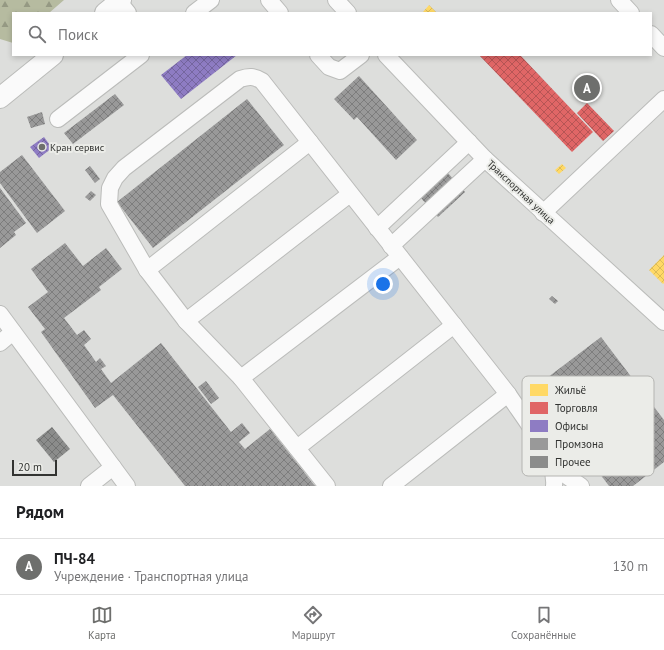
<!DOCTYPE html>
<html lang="ru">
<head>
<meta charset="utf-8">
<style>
  :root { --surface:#fff; --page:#f2f2f2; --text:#202124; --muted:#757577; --line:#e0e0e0; --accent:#6e6f6d }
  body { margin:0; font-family:"PT Sans",sans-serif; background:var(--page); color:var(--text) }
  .scale { position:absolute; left:12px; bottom:10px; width:45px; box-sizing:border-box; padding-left:4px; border:2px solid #323331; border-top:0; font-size:11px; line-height:14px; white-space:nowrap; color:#323331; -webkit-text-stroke:3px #ebece8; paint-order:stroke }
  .you { position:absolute; left:383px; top:284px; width:14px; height:14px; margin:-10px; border:3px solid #fff; border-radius:50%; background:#1a73e8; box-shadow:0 0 0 6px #1a73e833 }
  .badge { display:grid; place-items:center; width:26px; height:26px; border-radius:50%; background:var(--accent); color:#fff; font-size:13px; font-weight:700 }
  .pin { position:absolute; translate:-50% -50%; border:2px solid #fff; box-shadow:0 1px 4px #0006 }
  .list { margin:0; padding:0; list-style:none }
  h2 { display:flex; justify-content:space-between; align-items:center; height:52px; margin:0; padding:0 16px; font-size:17px }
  h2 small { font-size:13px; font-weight:400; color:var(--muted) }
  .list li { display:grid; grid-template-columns:26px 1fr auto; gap:12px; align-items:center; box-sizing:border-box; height:56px; padding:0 16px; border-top:1px solid var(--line) }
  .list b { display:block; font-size:15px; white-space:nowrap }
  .list p { margin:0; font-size:13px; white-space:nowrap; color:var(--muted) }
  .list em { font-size:13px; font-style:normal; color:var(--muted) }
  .icon { flex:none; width:22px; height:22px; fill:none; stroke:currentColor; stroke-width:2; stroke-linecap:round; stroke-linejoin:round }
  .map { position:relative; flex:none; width:664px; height:486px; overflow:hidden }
  .search { position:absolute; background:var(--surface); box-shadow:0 2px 6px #0003; left:12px; right:12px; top:12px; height:44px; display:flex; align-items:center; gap:10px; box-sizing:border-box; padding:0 14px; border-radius:0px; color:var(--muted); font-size:15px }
  .sheet { height:108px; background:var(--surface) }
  nav { display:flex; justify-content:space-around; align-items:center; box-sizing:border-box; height:56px; border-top:1px solid var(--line); background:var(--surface); font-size:11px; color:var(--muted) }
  nav a { display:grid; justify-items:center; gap:2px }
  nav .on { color:var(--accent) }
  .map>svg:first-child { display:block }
</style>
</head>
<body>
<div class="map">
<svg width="664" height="486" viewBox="0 0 664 486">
  <defs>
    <pattern id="forest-firs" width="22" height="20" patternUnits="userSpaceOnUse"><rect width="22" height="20" fill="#b6bba0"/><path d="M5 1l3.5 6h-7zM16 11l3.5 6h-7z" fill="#959983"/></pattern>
    <pattern id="homes-cross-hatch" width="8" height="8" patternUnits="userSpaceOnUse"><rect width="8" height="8" fill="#ffd966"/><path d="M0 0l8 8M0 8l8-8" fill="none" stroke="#dbbb59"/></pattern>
    <pattern id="shops-cross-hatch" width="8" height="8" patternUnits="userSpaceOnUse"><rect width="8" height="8" fill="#e06666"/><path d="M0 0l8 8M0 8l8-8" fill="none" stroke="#b65555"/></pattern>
    <pattern id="offices-cross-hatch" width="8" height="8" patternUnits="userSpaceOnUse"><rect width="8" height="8" fill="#8e7cc3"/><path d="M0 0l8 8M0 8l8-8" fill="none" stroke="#75669f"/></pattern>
    <pattern id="industry-cross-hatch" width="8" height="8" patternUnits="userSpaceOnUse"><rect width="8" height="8" fill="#999"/><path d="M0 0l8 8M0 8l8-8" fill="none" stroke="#7d7d7d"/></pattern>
    <pattern id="building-cross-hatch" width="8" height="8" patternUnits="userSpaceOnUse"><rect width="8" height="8" fill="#8b8c8b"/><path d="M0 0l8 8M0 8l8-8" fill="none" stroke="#727372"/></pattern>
  </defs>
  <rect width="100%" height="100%" fill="#dddedc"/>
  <polygon fill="url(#forest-firs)" points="0,0 64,0 49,13 13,13 13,43 0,39"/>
  <g fill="url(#homes-cross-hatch)">
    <polygon points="429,5 437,13 424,13 423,12"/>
    <polygon points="562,164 566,168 559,174 555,170"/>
    <polygon points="664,255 664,283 663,284 649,270"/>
  </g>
  <g fill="url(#shops-cross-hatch)">
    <polygon points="479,55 520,55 593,132 572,152"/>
    <polygon points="587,103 614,131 603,141 577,113"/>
  </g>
  <g fill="url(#offices-cross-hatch)">
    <polygon points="187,55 237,55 181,99 161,75"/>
    <polygon points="44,137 52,148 39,158 30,147"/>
  </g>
  <g fill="url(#industry-cross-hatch)">
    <polygon points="359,76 417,140 396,160 357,117 354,120 334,99"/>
    <polygon points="115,94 124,105 73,144 64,133"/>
    <polygon points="247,99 284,145 153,248 117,202"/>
    <polygon points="42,112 45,124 31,128 27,117"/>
    <polygon points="22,155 65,211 37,233 0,183 0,172"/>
    <polygon points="437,161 465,192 438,217 410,186"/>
    <polygon points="90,166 100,179 95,183 85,170"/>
    <polygon points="0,188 26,223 14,232 16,235 0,248"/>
    <polygon points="91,191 96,195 90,201 85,197"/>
    <polygon points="65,243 83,266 106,248 122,269 99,287 101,290 64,318 77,335 84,330 91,339 84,345 96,362 100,358 106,366 101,369 111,383 161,343 231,432 242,423 250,433 239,442 245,449 270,429 315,486 185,486 113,395 95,408 41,332 45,329 28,307 48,292 31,269"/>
    <polygon points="552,296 558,301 555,304 549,299"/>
    <polygon points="601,337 664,420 664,462 633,486 609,486 585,454 578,460 564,442 572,437 535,387"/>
    <polygon points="206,381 219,398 211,404 198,387"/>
  </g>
  <polygon fill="url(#building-cross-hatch)" points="52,427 70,449 54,462 36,440"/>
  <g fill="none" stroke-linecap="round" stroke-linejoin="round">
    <g stroke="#bbbcba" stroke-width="18">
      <g id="minor">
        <polyline points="269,0 280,13"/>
        <polyline points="336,0 348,13"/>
        <polyline points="619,0 631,13"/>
        <polyline points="119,2 128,13"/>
        <polyline points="194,13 211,0"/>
        <polyline points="651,34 664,48"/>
        <polyline points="318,55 329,67 340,71 361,55"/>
        <polyline points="386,55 485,159 664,322"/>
        <polyline points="58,119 141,55"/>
        <polyline points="543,213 664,99"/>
        <polyline points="377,228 469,142"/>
        <polyline points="391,246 485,159"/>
        <polyline points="147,270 310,142"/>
        <polyline points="0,314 127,486"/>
        <polyline points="186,321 350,194"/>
        <polyline points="0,343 13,332"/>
        <polyline points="241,378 400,257"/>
        <polyline points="297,448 454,325"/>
        <polyline points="551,465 581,486"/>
        <polyline points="89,486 113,467"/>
        <path d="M327 486 241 378 186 321 147 270 109 204 110 188 115 178 124 168 240 79C249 76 254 76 262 81L508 394C523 417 557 458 554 486"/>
        <polyline points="391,486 508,394"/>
      </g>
    </g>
    <g stroke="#bbbcba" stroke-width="22">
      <g id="major">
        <polyline points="105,13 121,0"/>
        <polyline points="0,98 53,55"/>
      </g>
    </g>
    <use href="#minor" stroke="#fafafa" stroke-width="16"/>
    <use href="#major" stroke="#fafafa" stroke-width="20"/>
  </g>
  <circle fill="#6e6f6d" stroke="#ebece8" stroke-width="1.5" cx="42" cy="147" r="4"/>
  <g text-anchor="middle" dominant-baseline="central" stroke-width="4" stroke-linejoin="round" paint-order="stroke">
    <g font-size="10" fill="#323331" stroke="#ebece8" text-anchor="start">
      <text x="50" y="147">Кран сервис</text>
    </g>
    <g font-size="10" fill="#323331" stroke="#ebece8">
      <text transform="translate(521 192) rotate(43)">Транспортная улица</text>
    </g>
  </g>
  <rect x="522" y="376" width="132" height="100" rx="6" fill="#ebece8" stroke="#b4b4b1" stroke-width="1"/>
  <rect x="530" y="384" width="18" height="12" fill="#ffd966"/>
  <rect x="530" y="402" width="18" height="12" fill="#e06666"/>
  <rect x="530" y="420" width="18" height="12" fill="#8e7cc3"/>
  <rect x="530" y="438" width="18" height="12" fill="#999"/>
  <rect x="530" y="456" width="18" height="12" fill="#8b8c8b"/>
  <g font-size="11" fill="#323331">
    <text x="555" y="394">Жильё</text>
    <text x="555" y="412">Торговля</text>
    <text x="555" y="430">Офисы</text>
    <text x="555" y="448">Промзона</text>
    <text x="555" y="466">Прочее</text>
  </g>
</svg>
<div class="scale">20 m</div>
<div class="you"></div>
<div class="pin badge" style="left:587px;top:88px">A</div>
<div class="search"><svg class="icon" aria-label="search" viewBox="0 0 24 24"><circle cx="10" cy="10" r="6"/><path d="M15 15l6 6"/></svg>Поиск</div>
</div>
<section class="sheet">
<h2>Рядом<small></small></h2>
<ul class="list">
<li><span class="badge">A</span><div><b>ПЧ-84</b><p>Учреждение · Транспортная улица</p></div><em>130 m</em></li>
</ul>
</section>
<nav>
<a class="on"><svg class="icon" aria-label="map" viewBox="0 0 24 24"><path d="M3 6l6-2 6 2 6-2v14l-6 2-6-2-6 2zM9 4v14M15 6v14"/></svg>Карта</a>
<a><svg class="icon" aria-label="directions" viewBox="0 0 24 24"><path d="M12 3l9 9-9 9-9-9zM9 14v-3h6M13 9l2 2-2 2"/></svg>Маршрут</a>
<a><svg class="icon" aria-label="saved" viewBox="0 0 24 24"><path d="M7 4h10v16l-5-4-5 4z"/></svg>Сохранённые</a>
</nav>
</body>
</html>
